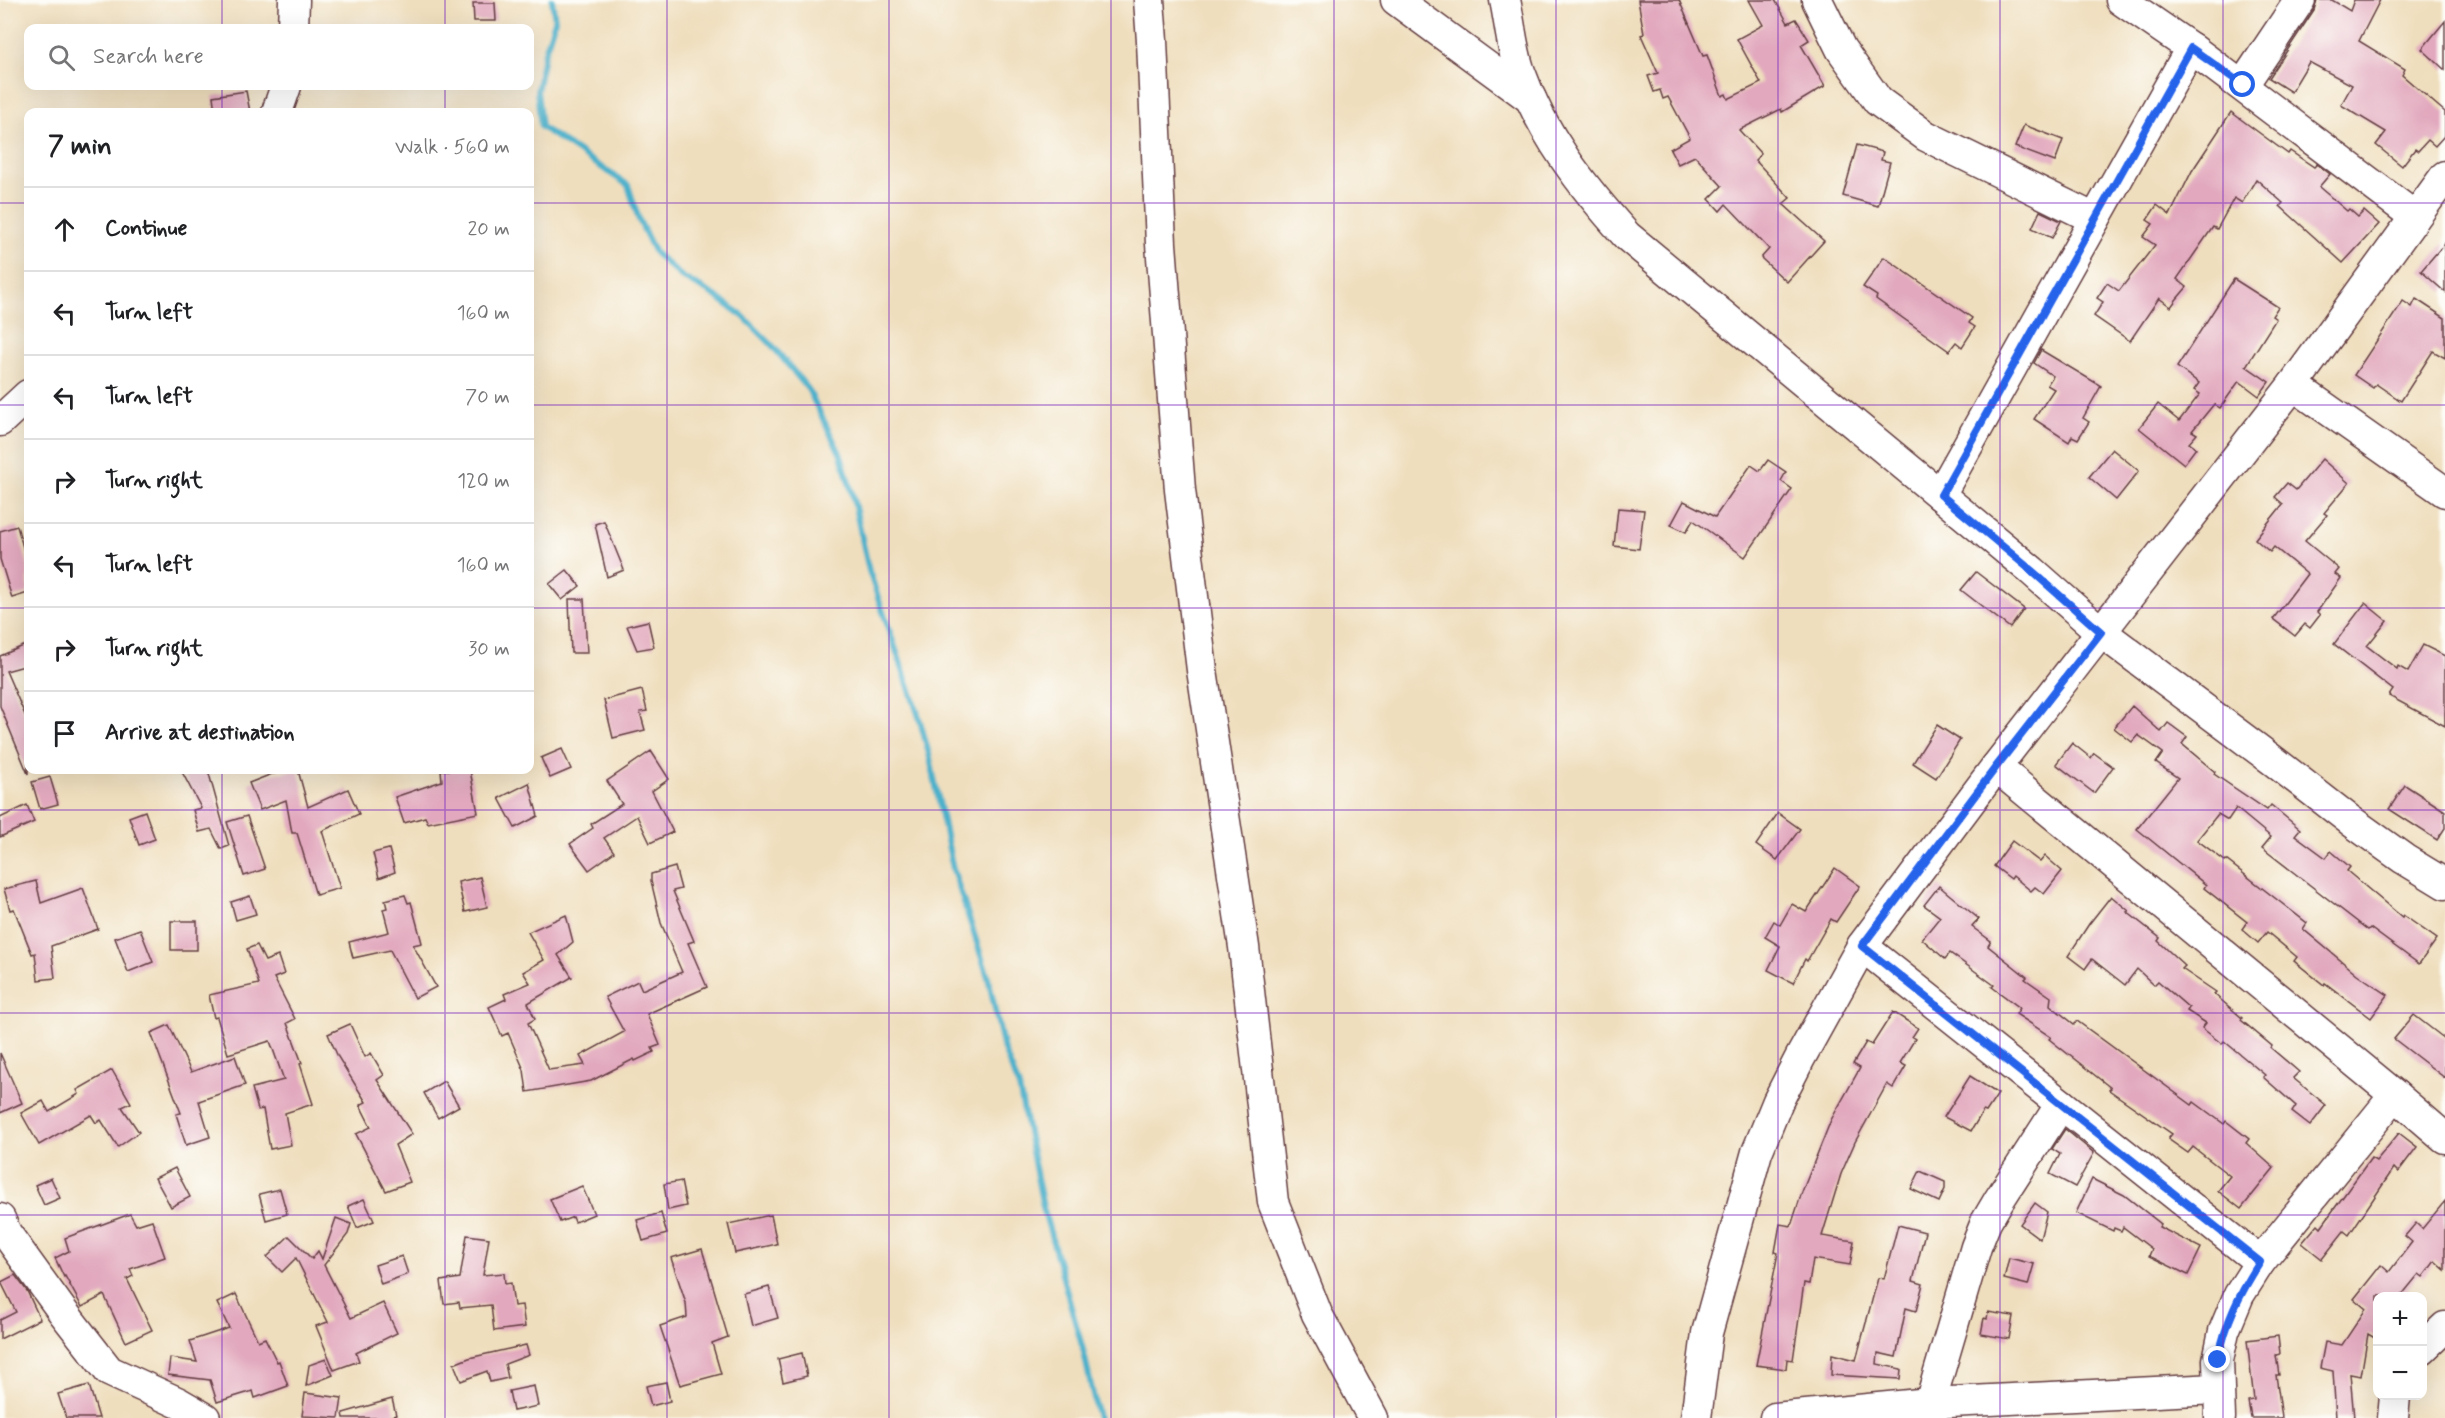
<!DOCTYPE html>
<html lang="en">
<head>
<meta charset="utf-8">
<style>
  :root { --surface:#fff; --page:#f6f6f6; --text:#202124; --muted:#757577; --line:#e0e0e0 }
  body { margin:0; font-family:Mynerve,sans-serif; background:var(--page); color:var(--text) }
  .controls { position:absolute; right:18px; bottom:18px; display:grid; overflow:hidden; border-radius:12px; box-shadow:0 6px 24px #0002 }
  .controls button { width:54px; height:54px; display:grid; place-items:center; padding:0; border:0; border-bottom:2px solid var(--line); background:var(--surface); color:var(--text); font:30px sans-serif }
  .stop { position:absolute; width:18px; height:18px; margin:-14px; border:4px solid #2563eb; border-radius:50%; background:#fff }
  .stop.end { background:#2563eb; border-color:#fff; box-shadow:0 2px 6px #0008 }
  .list { margin:0; padding:0; list-style:none }
  h2 { display:flex; justify-content:space-between; align-items:center; height:78px; margin:0; padding:0 24px; font-size:26px }
  h2 small { font-size:20px; font-weight:400; color:var(--muted) }
  .list li { display:grid; grid-template-columns:39px 1fr auto; gap:18px; align-items:center; box-sizing:border-box; height:84px; padding:0 24px; border-top:2px solid var(--line) }
  .list b { display:block; font-size:22px; white-space:nowrap }
  .list em { font-size:20px; font-style:normal; color:var(--muted) }
  .icon { flex:none; width:33px; height:33px; fill:none; stroke:currentColor; stroke-width:2; stroke-linecap:round; stroke-linejoin:round }
  .map { position:relative; flex:none; width:2445px; height:1418px; overflow:hidden }
  .search { position:absolute; background:var(--surface); box-shadow:0 6px 24px #0002; left:24px; top:24px; width:510px; height:66px; display:flex; align-items:center; gap:15px; box-sizing:border-box; padding:0 21px; border-radius:12px; color:var(--muted); font-size:22px }
  .panel { position:absolute; background:var(--surface); box-shadow:0 6px 24px #0002; left:24px; top:108px; width:510px; height:666px; border-radius:12px }
  .map>svg:first-child { display:block }
</style>
</head>
<body>
<div class="map">
<svg width="2445" height="1418" viewBox="0 0 2445 1418">
  <rect width="100%" height="100%" fill="#fdfcf7"/>
  <filter id="ink" filterUnits="userSpaceOnUse"><feTurbulence type="fractalNoise" baseFrequency=".0167" numOctaves="2"/><feDisplacementMap in="SourceGraphic" scale="12" xChannelSelector="R" yChannelSelector="G"/><feConvolveMatrix kernelMatrix="1 2 1 2 8 2 1 2 1" color-interpolation-filters="sRGB"/></filter>
  <filter id="wash" filterUnits="userSpaceOnUse"><feTurbulence type="fractalNoise" baseFrequency=".008" numOctaves="4" result="noise"/><feDisplacementMap in="SourceGraphic" scale="24" xChannelSelector="R" yChannelSelector="G"/><feGaussianBlur stdDeviation="1.35" result="paint"/><feColorMatrix in="noise" values="0 0 0 0 0 0 0 0 0 0 0 0 0 0 0 0 0 1.4 0 .05"/><feComposite in="paint" operator="in"/></filter>
  <g filter="url(#wash)">
    <rect width="100%" height="100%" fill="#efdebd"/>
    <g fill="none" stroke-linecap="round" stroke-linejoin="round">
      <polyline stroke="#4bb0ca" stroke-width="6" points="552,0 555,20 544,55 537,91 541,127 628,185 639,220 655,253 682,277 714,295 743,316 771,344 808,389 841,455 852,493 869,571 919,717 930,758 953,869 988,977 1004,1050 1019,1087 1043,1207 1084,1353 1098,1418"/>
    </g>
    <g id="blocks">
      <g fill="#e2a9be">
        <polygon points="1638,0 1679,0 1703,56 1707,55 1722,96 1726,94 1728,99 1761,83 1737,39 1763,25 1749,0 1775,0 1788,23 1796,19 1809,40 1801,45 1825,86 1782,112 1781,109 1739,130 1761,154 1755,160 1790,198 1783,204 1824,241 1787,282 1761,258 1769,249 1726,204 1720,211 1709,199 1722,186 1695,156 1678,164 1670,149 1690,138 1668,97 1663,99 1660,90 1654,92 1648,76 1658,73 1641,35 1644,34"/>
        <polygon points="2317,0 2332,0 2350,11 2354,0 2380,0 2359,41 2405,69 2402,75 2445,112 2445,135 2435,146 2428,140 2418,151 2415,149 2402,166 2376,145 2386,132 2341,105 2352,85 2309,62 2291,92 2269,78 2314,10"/>
        <polygon points="473,3 495,3 496,21 474,21"/>
        <polygon points="2445,21 2445,70 2422,49"/>
        <polygon points="246,91 250,112 215,112 213,96"/>
        <polygon points="2231,112 2288,154 2290,151 2314,167 2317,164 2330,174 2319,187 2347,211 2349,209 2358,217 2364,211 2379,224 2343,263 2280,206 2283,203 2256,179 2242,203 2234,198 2217,229 2213,227 2177,279 2187,287 2176,300 2171,307 2159,298 2130,341 2094,316 2103,302 2097,298 2107,283 2119,291 2155,245 2143,237 2153,224 2147,220 2157,205 2170,215 2192,171"/>
        <polygon points="2024,125 2063,140 2055,162 2015,147"/>
        <polygon points="1857,145 1883,152 1881,160 1890,162 1878,206 1843,196"/>
        <polygon points="2040,211 2061,221 2052,238 2032,228"/>
        <polygon points="2445,243 2445,292 2421,271"/>
        <polygon points="1884,257 1972,318 1969,323 1975,327 1962,347 1956,342 1949,351 1876,299 1877,296 1863,287"/>
        <polygon points="2234,279 2278,307 2272,316 2276,319 2246,366 2269,382 2259,396 2239,381 2220,408 2214,404 2192,431 2197,434 2189,443 2196,448 2184,464 2139,428 2158,404 2179,421 2200,394 2194,390 2199,383 2177,367"/>
        <polygon points="2416,299 2445,318 2445,358 2433,351 2401,401 2376,384 2373,388 2354,375 2403,301 2412,307"/>
        <polygon points="2041,350 2101,386 2083,418 2089,422 2078,439 2072,436 2069,442 2034,419 2054,389 2047,385 2053,376 2034,363"/>
        <polygon points="2112,449 2139,471 2116,500 2089,477"/>
        <polygon points="2322,459 2349,483 2324,513 2327,515 2305,541 2339,569 2335,574 2341,578 2317,612 2320,615 2310,628 2305,624 2295,636 2273,619 2307,574 2274,547 2270,552 2255,539 2283,504 2275,497 2287,483 2296,490"/>
        <polygon points="1768,460 1786,472 1781,481 1792,489 1745,557 1693,520 1686,532 1671,525 1684,501 1715,517 1751,465 1760,471"/>
        <polygon points="1618,508 1644,510 1639,549 1614,546"/>
        <polygon points="604,521 624,570 607,577 595,524"/>
        <polygon points="17,526 28,565 28,593 12,598 0,559 0,531"/>
        <polygon points="567,570 580,586 562,600 549,584"/>
        <polygon points="1976,572 2024,609 2010,628 1961,590"/>
        <polygon points="569,599 584,599 587,653 571,653"/>
        <polygon points="2365,603 2387,621 2367,646 2397,669 2398,666 2408,672 2423,645 2445,656 2445,726 2389,696 2393,690 2334,644"/>
        <polygon points="648,621 654,647 637,650 627,626"/>
        <polygon points="28,644 28,665 6,671 28,722 28,774 0,706 0,656"/>
        <polygon points="642,690 647,711 640,712 645,730 613,738 604,700"/>
        <polygon points="2132,706 2161,732 2168,723 2187,737 2182,744 2215,772 2214,774 2267,810 2271,805 2300,829 2295,835 2326,858 2331,851 2350,867 2347,871 2402,917 2403,915 2437,939 2419,964 2370,928 2368,930 2262,848 2271,837 2236,808 2228,820 2218,814 2197,840 2225,861 2226,860 2307,923 2303,929 2357,974 2388,995 2371,1018 2325,983 2324,985 2294,961 2297,957 2267,932 2258,943 2242,929 2247,922 2204,888 2206,885 2137,829 2178,778 2156,763 2163,753 2138,735 2132,742 2114,728"/>
        <polygon points="1937,725 1960,740 1936,778 1913,763"/>
        <polygon points="2072,743 2091,758 2094,753 2113,767 2094,793 2056,764"/>
        <polygon points="562,749 571,769 550,778 541,758"/>
        <polygon points="651,751 669,779 652,791 673,832 650,843 637,816 604,838 614,852 589,870 570,844 593,828 591,824 622,804 607,781"/>
        <polygon points="181,770 208,770 229,846 221,849 211,829 199,832 193,810 201,808"/>
        <polygon points="298,770 308,807 348,789 359,814 322,831 340,888 316,895 297,833 292,833 286,800 260,810 249,783 272,774"/>
        <polygon points="441,770 470,770 478,813 428,823 425,817 404,823 395,797 442,781"/>
        <polygon points="50,777 58,804 40,809 32,782"/>
        <polygon points="529,783 538,816 515,828 499,798"/>
        <polygon points="2405,785 2445,811 2445,828 2437,840 2389,809"/>
        <polygon points="27,805 34,822 0,837 0,818"/>
        <polygon points="145,811 155,839 139,845 129,817"/>
        <polygon points="1778,813 1800,829 1777,860 1756,845"/>
        <polygon points="247,816 265,869 244,876 227,822"/>
        <polygon points="2012,841 2040,862 2045,856 2062,871 2044,894 2035,887 2031,891 2013,876 2011,879 1994,866"/>
        <polygon points="389,849 395,872 379,878 373,853"/>
        <polygon points="675,867 681,889 673,891 694,941 688,943 707,987 647,1014 660,1045 652,1048 654,1052 635,1061 634,1059 591,1081 527,1092 524,1070 508,1033 502,1036 489,1007 506,999 504,994 530,983 523,972 544,960 528,932 566,915 573,942 558,955 572,977 528,1003 535,1019 528,1023 549,1070 585,1065 580,1056 624,1032 605,997 638,981 642,990 682,972 661,923 651,881 651,874"/>
        <polygon points="1835,868 1860,886 1836,922 1831,919 1807,961 1805,959 1793,983 1768,970 1780,946 1765,937 1774,921 1780,925 1792,904 1806,912"/>
        <polygon points="480,877 487,907 465,912 458,882"/>
        <polygon points="36,881 41,903 83,888 98,929 51,946 55,978 38,980 35,953 32,954 14,909 10,910 4,889"/>
        <polygon points="1939,886 1979,919 1972,927 1991,941 1988,946 2027,977 2025,979 2051,997 2050,1005 2074,1024 2077,1021 2192,1105 2194,1102 2224,1124 2226,1121 2249,1139 2246,1143 2274,1168 2241,1209 2218,1191 2230,1176 2193,1147 2188,1153 2168,1139 2172,1134 2109,1090 2111,1088 2049,1039 2051,1037 2016,1014 2020,1008 1992,987 1994,985 1950,953 1945,959 1922,939 1940,917 1924,905"/>
        <polygon points="405,895 408,903 411,902 422,943 413,945 436,987 415,998 390,950 353,958 349,942 389,932 383,909 387,908 385,900"/>
        <polygon points="250,896 256,914 236,920 231,902"/>
        <polygon points="2111,896 2129,911 2127,912 2160,938 2158,941 2185,966 2182,969 2216,992 2214,994 2242,1018 2241,1020 2272,1046 2271,1048 2299,1072 2293,1078 2326,1105 2310,1126 2292,1112 2296,1106 2263,1077 2265,1075 2224,1041 2222,1044 2202,1028 2206,1023 2187,1011 2189,1008 2158,981 2154,985 2137,969 2125,985 2092,959 2085,969 2068,956 2089,924"/>
        <rect x="171" y="921" width="26" height="29"/>
        <polygon points="140,929 153,962 128,972 115,938"/>
        <polygon points="257,945 265,961 278,956 284,974 274,978 295,1019 287,1023 302,1063 300,1064 313,1104 285,1113 291,1145 270,1149 263,1109 258,1110 252,1088 284,1080 270,1041 228,1054 217,1017 214,1018 209,995 259,984 247,949"/>
        <polygon points="1893,1012 1918,1028 1912,1037 1915,1039 1900,1063 1906,1066 1893,1088 1887,1084 1855,1142 1841,1174 1822,1236 1854,1241 1850,1265 1813,1259 1809,1284 1804,1283 1793,1360 1787,1359 1786,1369 1756,1365 1778,1253 1775,1252 1780,1224 1791,1226 1802,1192 1831,1120 1860,1068 1853,1064 1866,1042 1872,1045"/>
        <polygon points="2414,1015 2445,1039 2445,1078 2394,1039"/>
        <polygon points="350,1024 365,1057 371,1053 384,1075 377,1080 412,1134 395,1145 410,1182 386,1191 356,1134 371,1127 360,1105 366,1102 338,1057 328,1034"/>
        <polygon points="169,1025 191,1072 235,1056 245,1085 199,1101 210,1137 186,1145 176,1114 181,1113 151,1033"/>
        <polygon points="0,1053 22,1103 0,1113"/>
        <polygon points="112,1070 131,1103 122,1107 139,1132 118,1147 101,1120 96,1123 91,1115 39,1145 21,1113 43,1101 49,1112 79,1094 77,1090"/>
        <polygon points="1970,1076 1998,1094 1986,1112 1983,1111 1971,1131 1944,1117"/>
        <polygon points="444,1081 459,1106 438,1118 424,1093"/>
        <polygon points="2065,1129 2094,1153 2075,1187 2050,1174 2060,1154 2052,1149"/>
        <polygon points="2399,1133 2417,1147 2398,1172 2394,1168 2349,1235 2344,1231 2322,1259 2302,1243 2318,1224 2321,1227 2371,1158 2376,1161"/>
        <polygon points="175,1168 190,1197 171,1207 155,1178"/>
        <polygon points="1920,1171 1945,1182 1945,1189 1939,1202 1911,1189"/>
        <polygon points="51,1178 60,1198 44,1205 35,1185"/>
        <polygon points="2092,1179 2124,1195 2161,1224 2159,1227 2201,1248 2188,1275 2149,1256 2152,1249 2123,1227 2121,1231 2114,1228 2113,1231 2076,1213"/>
        <polygon points="681,1181 686,1206 668,1210 664,1184"/>
        <polygon points="582,1186 594,1214 575,1222 573,1217 560,1222 550,1199"/>
        <polygon points="280,1189 287,1214 266,1220 259,1194"/>
        <polygon points="364,1199 374,1221 357,1228 348,1206"/>
        <polygon points="2445,1201 2445,1270 2435,1261 2423,1277 2419,1274 2401,1296 2378,1296 2378,1340 2368,1334 2361,1376 2350,1374 2354,1418 2336,1418 2333,1371 2320,1368 2325,1342 2342,1345 2366,1309 2354,1299 2381,1265 2389,1272 2412,1242 2405,1236 2416,1223 2422,1229"/>
        <polygon points="2035,1203 2047,1212 2040,1239 2020,1224"/>
        <polygon points="661,1213 667,1234 643,1241 637,1220"/>
        <polygon points="130,1214 136,1225 152,1220 165,1257 130,1269 133,1276 127,1279 152,1330 126,1342 104,1295 82,1307 65,1276 64,1277 55,1258 69,1251 65,1238"/>
        <polygon points="771,1215 777,1244 735,1253 728,1224"/>
        <polygon points="336,1218 351,1224 348,1234 324,1265 351,1318 383,1303 397,1333 356,1353 359,1361 334,1370 316,1326 328,1322 296,1258 282,1272 267,1257 289,1236 312,1259 318,1251 322,1259"/>
        <polygon points="1898,1225 1925,1232 1913,1281 1923,1284 1916,1311 1906,1308 1896,1357 1878,1353 1877,1364 1901,1369 1900,1379 1831,1375 1832,1354 1856,1360 1878,1278 1884,1279"/>
        <polygon points="467,1235 489,1238 483,1275 504,1273 505,1284 511,1283 514,1306 522,1305 525,1327 494,1331 491,1305 460,1308 459,1302 444,1304 441,1281 460,1278"/>
        <polygon points="702,1249 728,1337 712,1343 721,1374 680,1385 660,1326 687,1317 686,1303 671,1258"/>
        <polygon points="402,1256 408,1274 381,1284 375,1265"/>
        <polygon points="2009,1258 2034,1264 2028,1285 2004,1279"/>
        <polygon points="15,1275 27,1291 40,1319 0,1339 0,1320 16,1312 1,1282"/>
        <polygon points="769,1287 778,1318 751,1326 744,1294"/>
        <polygon points="236,1294 258,1341 265,1338 277,1362 279,1361 288,1386 255,1398 253,1391 217,1402 210,1380 168,1375 170,1358 197,1362 190,1341 229,1328 217,1303"/>
        <polygon points="1988,1312 2013,1316 2009,1339 1981,1334 1984,1318 1987,1319"/>
        <polygon points="2278,1336 2280,1354 2276,1355 2279,1375 2276,1375 2282,1418 2251,1418 2248,1401 2254,1400 2247,1340"/>
        <polygon points="526,1345 529,1355 505,1364 508,1378 490,1382 487,1371 461,1381 454,1364 469,1358"/>
        <polygon points="802,1353 807,1376 783,1382 778,1359"/>
        <polygon points="326,1359 333,1375 306,1386 309,1365"/>
        <polygon points="666,1382 670,1401 651,1406 646,1386"/>
        <polygon points="89,1385 99,1418 66,1418 58,1394"/>
        <polygon points="534,1386 538,1406 513,1411 509,1391"/>
        <polygon points="305,1393 342,1398 339,1418 302,1416"/>
        <polygon points="392,1399 396,1415 386,1418 344,1418 343,1413"/>
      </g>
    </g>
  </g>
  <g filter="url(#ink)">
    <use href="#blocks" fill-opacity="0" stroke="#633c41" stroke-width="1.5"/>
    <g fill="none" stroke-linecap="round" stroke-linejoin="round">
      <g stroke="#633c41" stroke-width="33">
        <g id="minor">
          <polyline points="1149,0 1152,41 1161,244 1180,490 1202,670 1244,947 1273,1202 1317,1314 1373,1418"/>
          <polyline points="1396,0 1531,99"/>
          <path d="M1505 0C1510 23 1512 50 1520 72 1542 135 1583 187 1627 236L2032 571 2101 632 2275 762 2351 821 2404 859 2445 884"/>
          <polyline points="1817,0 1841,49 1878,101 1926,136 2095,219"/>
          <polyline points="293,28 294,0"/>
          <polyline points="2191,48 2414,216"/>
          <polyline points="2243,85 2300,0"/>
          <polyline points="277,112 286,86"/>
          <polyline points="2293,385 2445,492"/>
          <polyline points="0,421 28,395"/>
          <polyline points="1940,495 2191,48 2121,0"/>
          <polyline points="1996,767 2395,1095 2260,1262 2239,1295 2224,1331 2218,1360 2220,1418"/>
          <polyline points="1862,946 2061,1104 1999,1200 1986,1222 1976,1247 1930,1403"/>
          <polyline points="2395,1095 2445,1138"/>
          <polyline points="2061,1104 2260,1262"/>
          <polyline points="0,1219 6,1233 63,1312 109,1371 179,1403 205,1418"/>
          <polyline points="2422,1349 2445,1327"/>
          <polyline points="1696,1418 1707,1333 1757,1152 1778,1101 1800,1058 1862,946 1996,767 2293,385 2445,176"/>
          <polyline points="1775,1418 1930,1403 2217,1389"/>
          <polyline points="2393,1418 2395,1396"/>
        </g>
      </g>
      <use href="#minor" stroke="#fff" stroke-width="30"/>
    </g>
  </g>
  <g fill="none" stroke-linecap="round" stroke-linejoin="round" filter="url(#ink)">
    <path stroke="#2563eb" stroke-width="8" d="M2218 1360C2226 1321 2239 1295 2260 1262L1862 946 1996 767 2101 632 2032 571 1941 495 2191 48 2243 85"/>
  </g>
  <path fill="none" stroke="#7b2cbf" stroke-width="1.5" stroke-opacity="0.55" d="M222 0V28M445 0V28M667 0V1418M889 0V1418M1111 0V1418M1334 0V1418M1556 0V1418M1778 0V1418M2000 0V1418M2223 0V1418M222 86V112M445 86V112M0 203H28M530 203H2445M0 405H28M530 405H2445M0 608H28M530 608H2445M222 770V1418M445 770V1418M0 810H2445M0 1013H2445M0 1215H2445"/>
</svg>
<div class="controls">
<button>+</button>
<button>−</button>
</div>
<div class="stop" style="left:2243px;top:85px"></div>
<div class="stop end" style="left:2218px;top:1360px"></div>
<div class="search"><svg class="icon" aria-label="search" viewBox="0 0 24 24"><circle cx="10" cy="10" r="6"/><path d="M15 15l6 6"/></svg>Search here</div>
<section class="panel">
<h2>7 min<small>Walk · 560 m</small></h2>
<ul class="list">
<li><svg class="icon" aria-label="ahead" viewBox="0 0 24 24"><path d="M12 20V5M6 11l6-6 6 6"/></svg><div><b>Continue</b></div><em>20 m</em></li>
<li><svg class="icon" aria-label="left" viewBox="0 0 24 24"><path d="M17 20v-9H6M10 6l-5 5 5 5"/></svg><div><b>Turn left</b></div><em>160 m</em></li>
<li><svg class="icon" aria-label="left" viewBox="0 0 24 24"><path d="M17 20v-9H6M10 6l-5 5 5 5"/></svg><div><b>Turn left</b></div><em>70 m</em></li>
<li><svg class="icon" aria-label="right" viewBox="0 0 24 24"><path d="M7 20v-9h11M14 6l5 5-5 5"/></svg><div><b>Turn right</b></div><em>120 m</em></li>
<li><svg class="icon" aria-label="left" viewBox="0 0 24 24"><path d="M17 20v-9H6M10 6l-5 5 5 5"/></svg><div><b>Turn left</b></div><em>160 m</em></li>
<li><svg class="icon" aria-label="right" viewBox="0 0 24 24"><path d="M7 20v-9h11M14 6l5 5-5 5"/></svg><div><b>Turn right</b></div><em>30 m</em></li>
<li><svg class="icon" aria-label="arrive" viewBox="0 0 24 24"><path d="M6 21V4h12l-3 4 3 4H6"/></svg><div><b>Arrive at destination</b></div></li>
</ul>
</section>
</div>
</body>
</html>
